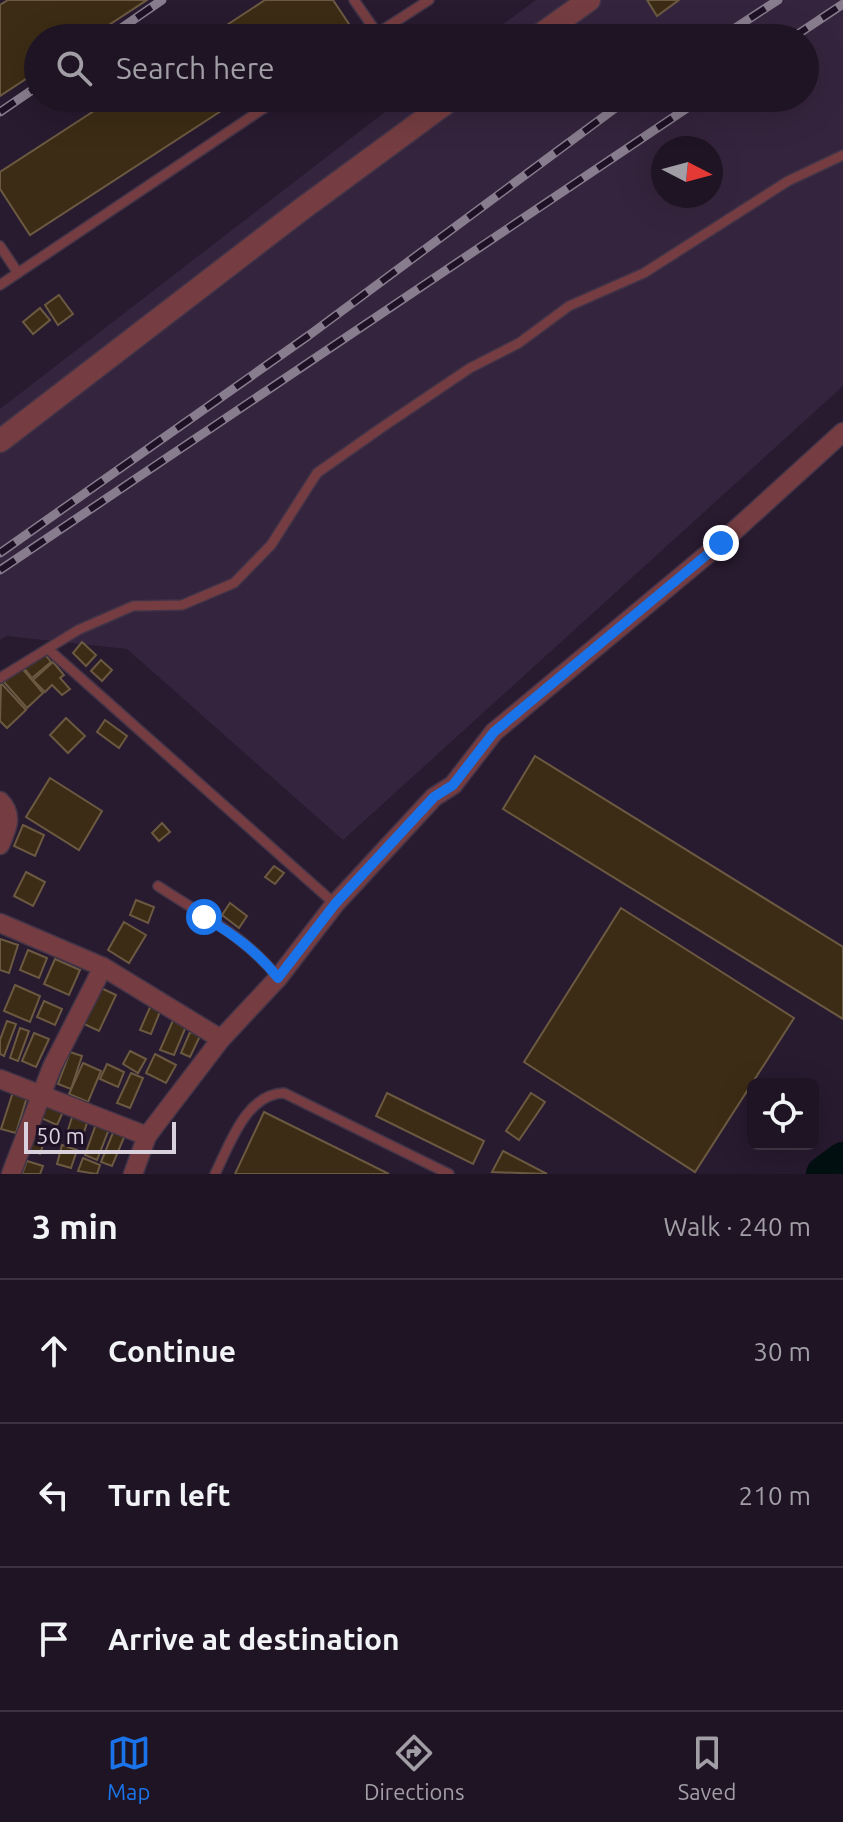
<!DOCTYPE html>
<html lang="en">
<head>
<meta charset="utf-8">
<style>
  :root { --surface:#1e1423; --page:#261d2b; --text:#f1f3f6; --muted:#a19ea6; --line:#3c3341; --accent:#1a73e8 }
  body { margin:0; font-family:Ubuntu,sans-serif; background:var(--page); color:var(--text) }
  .controls { position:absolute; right:24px; bottom:24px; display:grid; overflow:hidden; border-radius:12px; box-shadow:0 8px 32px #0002 }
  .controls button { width:72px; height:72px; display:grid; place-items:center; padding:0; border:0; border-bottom:2px solid var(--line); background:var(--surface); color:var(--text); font:40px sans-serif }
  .compass { position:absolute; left:651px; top:136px; width:72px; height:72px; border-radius:50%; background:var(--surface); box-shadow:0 8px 32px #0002; rotate:96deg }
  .scale { position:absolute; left:24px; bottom:20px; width:152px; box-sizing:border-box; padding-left:8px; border:4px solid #dad1df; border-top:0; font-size:22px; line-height:28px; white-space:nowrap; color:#dad1df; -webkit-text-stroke:6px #1e1025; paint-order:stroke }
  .stop { position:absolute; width:24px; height:24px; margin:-18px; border:6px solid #1a73e8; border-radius:50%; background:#fff }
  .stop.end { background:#1a73e8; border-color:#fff; box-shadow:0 2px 8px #0008 }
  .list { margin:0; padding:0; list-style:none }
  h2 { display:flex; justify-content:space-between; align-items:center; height:104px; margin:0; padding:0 32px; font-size:34px }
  h2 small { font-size:26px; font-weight:400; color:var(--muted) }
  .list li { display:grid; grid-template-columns:52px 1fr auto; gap:24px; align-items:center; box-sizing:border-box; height:144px; padding:0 32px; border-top:2px solid var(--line) }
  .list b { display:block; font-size:30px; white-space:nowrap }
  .list em { font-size:26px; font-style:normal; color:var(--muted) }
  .icon { flex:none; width:44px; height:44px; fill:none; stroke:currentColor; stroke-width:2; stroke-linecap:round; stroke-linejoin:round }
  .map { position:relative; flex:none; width:843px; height:1174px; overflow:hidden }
  .search { position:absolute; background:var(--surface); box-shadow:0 8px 32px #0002; left:24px; right:24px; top:24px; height:88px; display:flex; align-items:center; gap:20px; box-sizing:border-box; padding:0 28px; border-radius:44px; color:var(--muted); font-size:30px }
  .sheet { height:536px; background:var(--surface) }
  nav { display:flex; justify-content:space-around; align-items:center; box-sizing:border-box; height:112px; border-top:2px solid var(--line); background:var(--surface); font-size:22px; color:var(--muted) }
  nav a { display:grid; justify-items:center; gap:4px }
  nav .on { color:var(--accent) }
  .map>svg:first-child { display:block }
</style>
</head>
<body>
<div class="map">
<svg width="843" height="1174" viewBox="0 0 843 1174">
  <rect width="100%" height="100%" fill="#281a2f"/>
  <path fill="#35243d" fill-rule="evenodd" d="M536 0H843V386L343 840 127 649 7 636 0 640V409L403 98H805V38H484ZM663 148H711V196H663Z"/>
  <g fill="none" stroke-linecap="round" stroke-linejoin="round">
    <polyline stroke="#021012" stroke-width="36" points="824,1174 843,1160"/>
  </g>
  <g fill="#3c2c15" stroke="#6b5a41" stroke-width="2">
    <polygon points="8,0 147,0 89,38 38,38 38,71 0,96 0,5"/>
    <polygon points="265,0 333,0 351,27 334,38 207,38"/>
    <polygon points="647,0 679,0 657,16"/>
    <polygon points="114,98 241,98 30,235 0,189 0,172"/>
    <polygon points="59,295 73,314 58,325 45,305"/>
    <polygon points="40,308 50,320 33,334 23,322"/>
    <polygon points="82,642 96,655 86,666 73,653"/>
    <polygon points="43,652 51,662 32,678 24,668"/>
    <polygon points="101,660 112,670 102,681 91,671"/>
    <polygon points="53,662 64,675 60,678 70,689 62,695 52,685 45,692 33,680"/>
    <polygon points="21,667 43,693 27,708 4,682"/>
    <polygon points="1,683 26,710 7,728 0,721"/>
    <polygon points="66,718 85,736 68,753 50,735"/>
    <polygon points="105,720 127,736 119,748 97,732"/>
    <polygon points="535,756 843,947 843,1019 503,809"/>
    <polygon points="50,778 102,811 79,850 26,817"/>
    <polygon points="162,823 170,832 159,841 152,833"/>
    <polygon points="23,825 44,835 35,856 14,846"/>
    <polygon points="274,866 284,873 275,884 265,877"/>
    <polygon points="26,872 45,882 33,906 14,896"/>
    <polygon points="136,900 154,907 148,923 130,915"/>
    <polygon points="230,903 247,916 239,928 222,915"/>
    <polygon points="621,908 794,1018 695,1172 524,1062"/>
    <polygon points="124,922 146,935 129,963 108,950"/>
    <polygon points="0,939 18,945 9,973 0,970"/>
    <polygon points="28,950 47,958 39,978 20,970"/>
    <polygon points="55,959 80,970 69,995 44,984"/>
    <polygon points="15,985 40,996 30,1022 4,1011"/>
    <polygon points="101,988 116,995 99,1031 84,1024"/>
    <polygon points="44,1001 62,1009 55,1025 37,1017"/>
    <polygon points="151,1005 161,1009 151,1034 140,1030"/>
    <polygon points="174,1018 187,1024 174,1055 160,1050"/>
    <polygon points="7,1021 16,1024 4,1056 0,1054 0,1040"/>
    <polygon points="20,1028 29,1031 18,1061 10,1058"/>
    <polygon points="190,1032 200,1036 190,1057 181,1053"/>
    <polygon points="34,1033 49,1039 36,1067 22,1061"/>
    <polygon points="130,1051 146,1059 138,1073 123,1064"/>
    <polygon points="70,1052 82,1056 71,1089 58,1084"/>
    <polygon points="155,1054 176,1065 166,1083 146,1073"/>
    <polygon points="83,1063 101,1071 88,1102 69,1094"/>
    <polygon points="107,1064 124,1072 118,1087 100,1079"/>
    <polygon points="131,1073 143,1078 130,1108 117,1103"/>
    <polygon points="13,1092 27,1097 16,1133 1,1129"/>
    <polygon points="387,1093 484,1141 473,1164 376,1116"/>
    <polygon points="531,1093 545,1102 519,1140 506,1131"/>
    <polygon points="47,1105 63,1112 57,1125 41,1118"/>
    <polygon points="264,1112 389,1174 235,1174"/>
    <polygon points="73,1114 88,1120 81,1141 66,1136"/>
    <polygon points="96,1124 109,1129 97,1160 85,1155"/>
    <polygon points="114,1130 125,1135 112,1166 101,1162"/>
    <polygon points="32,1135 45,1139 40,1154 27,1149"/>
    <polygon points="62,1145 77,1150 71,1168 57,1164"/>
    <polygon points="503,1151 547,1174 492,1172"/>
    <polygon points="83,1158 100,1165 97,1174 78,1171"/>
    <polygon points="27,1161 43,1166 40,1174 22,1174"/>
  </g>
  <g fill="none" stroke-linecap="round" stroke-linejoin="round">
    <g stroke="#413448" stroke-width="12">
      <g id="service">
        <polyline points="354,0 377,33"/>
        <polyline points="370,38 429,0"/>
        <polyline points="0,246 18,273"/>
        <polyline points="0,285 279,98"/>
        <polyline points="48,649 335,904"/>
        <polyline points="0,678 78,630 133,606 182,605 234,583 271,545 317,473 381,428 470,368 519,343 569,306 644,273 788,181 843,155"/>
        <path d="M158 886C200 914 247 937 278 978"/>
        <path d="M215 1174C230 1144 246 1094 284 1093L449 1174"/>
      </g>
    </g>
    <g stroke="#413448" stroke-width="21">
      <g id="minor">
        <path d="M0 801C14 815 7 829 0 845"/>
        <polyline points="0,923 103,967 221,1039"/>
        <polyline points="0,1079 147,1136"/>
        <polyline points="11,1174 52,1067 103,967"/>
        <polyline points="133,1174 147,1136 221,1039 278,978 335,904 434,797 453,785 494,732 721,543 843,432"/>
      </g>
    </g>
    <g stroke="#413448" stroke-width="25">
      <g id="tertiary">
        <polyline points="536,38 589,0"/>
        <polyline points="0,441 302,209 453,98"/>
      </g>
    </g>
    <use href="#service" stroke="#753d41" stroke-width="9"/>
    <use href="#minor" stroke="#753d41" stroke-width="18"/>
    <use href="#tertiary" stroke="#753d41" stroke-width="22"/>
    <g stroke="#887d8e" stroke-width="9">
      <g id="rail">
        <polyline points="107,38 162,0"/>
        <polyline points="720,38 778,0"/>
        <polyline points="792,38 843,4"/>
        <polyline points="0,112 38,86"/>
        <polyline points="0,553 308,336 629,98"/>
        <polyline points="0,570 702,98"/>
      </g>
    </g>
    <use href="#rail" stroke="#1e1025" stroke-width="6" stroke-dasharray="18" stroke-linecap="butt"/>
  </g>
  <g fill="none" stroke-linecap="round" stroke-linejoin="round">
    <path stroke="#1a73e8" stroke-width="10" d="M204 917C233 934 257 951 278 978L335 904 434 797 453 785 494 732 721 543"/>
  </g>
</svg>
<div class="controls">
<button><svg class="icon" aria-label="locate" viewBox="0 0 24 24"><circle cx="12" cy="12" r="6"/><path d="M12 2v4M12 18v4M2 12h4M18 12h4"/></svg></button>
</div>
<svg class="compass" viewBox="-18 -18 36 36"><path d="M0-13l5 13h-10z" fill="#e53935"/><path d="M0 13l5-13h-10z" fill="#a19ea6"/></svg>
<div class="scale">50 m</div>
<div class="stop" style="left:204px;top:917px"></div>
<div class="stop end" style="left:721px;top:543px"></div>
<div class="search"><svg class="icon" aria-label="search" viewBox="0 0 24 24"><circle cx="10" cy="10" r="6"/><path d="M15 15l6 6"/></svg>Search here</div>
</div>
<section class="sheet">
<h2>3 min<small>Walk · 240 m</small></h2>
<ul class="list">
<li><svg class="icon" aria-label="ahead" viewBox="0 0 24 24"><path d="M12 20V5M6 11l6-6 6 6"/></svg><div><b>Continue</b></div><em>30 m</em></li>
<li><svg class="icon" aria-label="left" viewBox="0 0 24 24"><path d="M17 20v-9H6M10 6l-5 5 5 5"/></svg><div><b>Turn left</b></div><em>210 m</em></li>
<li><svg class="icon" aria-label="arrive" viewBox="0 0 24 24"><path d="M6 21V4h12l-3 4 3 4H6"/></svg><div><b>Arrive at destination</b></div></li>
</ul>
</section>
<nav>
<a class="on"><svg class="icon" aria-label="map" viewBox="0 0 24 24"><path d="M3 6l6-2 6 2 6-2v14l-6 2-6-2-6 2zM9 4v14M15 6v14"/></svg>Map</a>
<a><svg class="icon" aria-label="directions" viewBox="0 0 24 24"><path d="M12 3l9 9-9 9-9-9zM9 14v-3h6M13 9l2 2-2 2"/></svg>Directions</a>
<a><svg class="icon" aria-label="saved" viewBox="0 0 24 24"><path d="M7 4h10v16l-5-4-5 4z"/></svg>Saved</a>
</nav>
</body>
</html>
